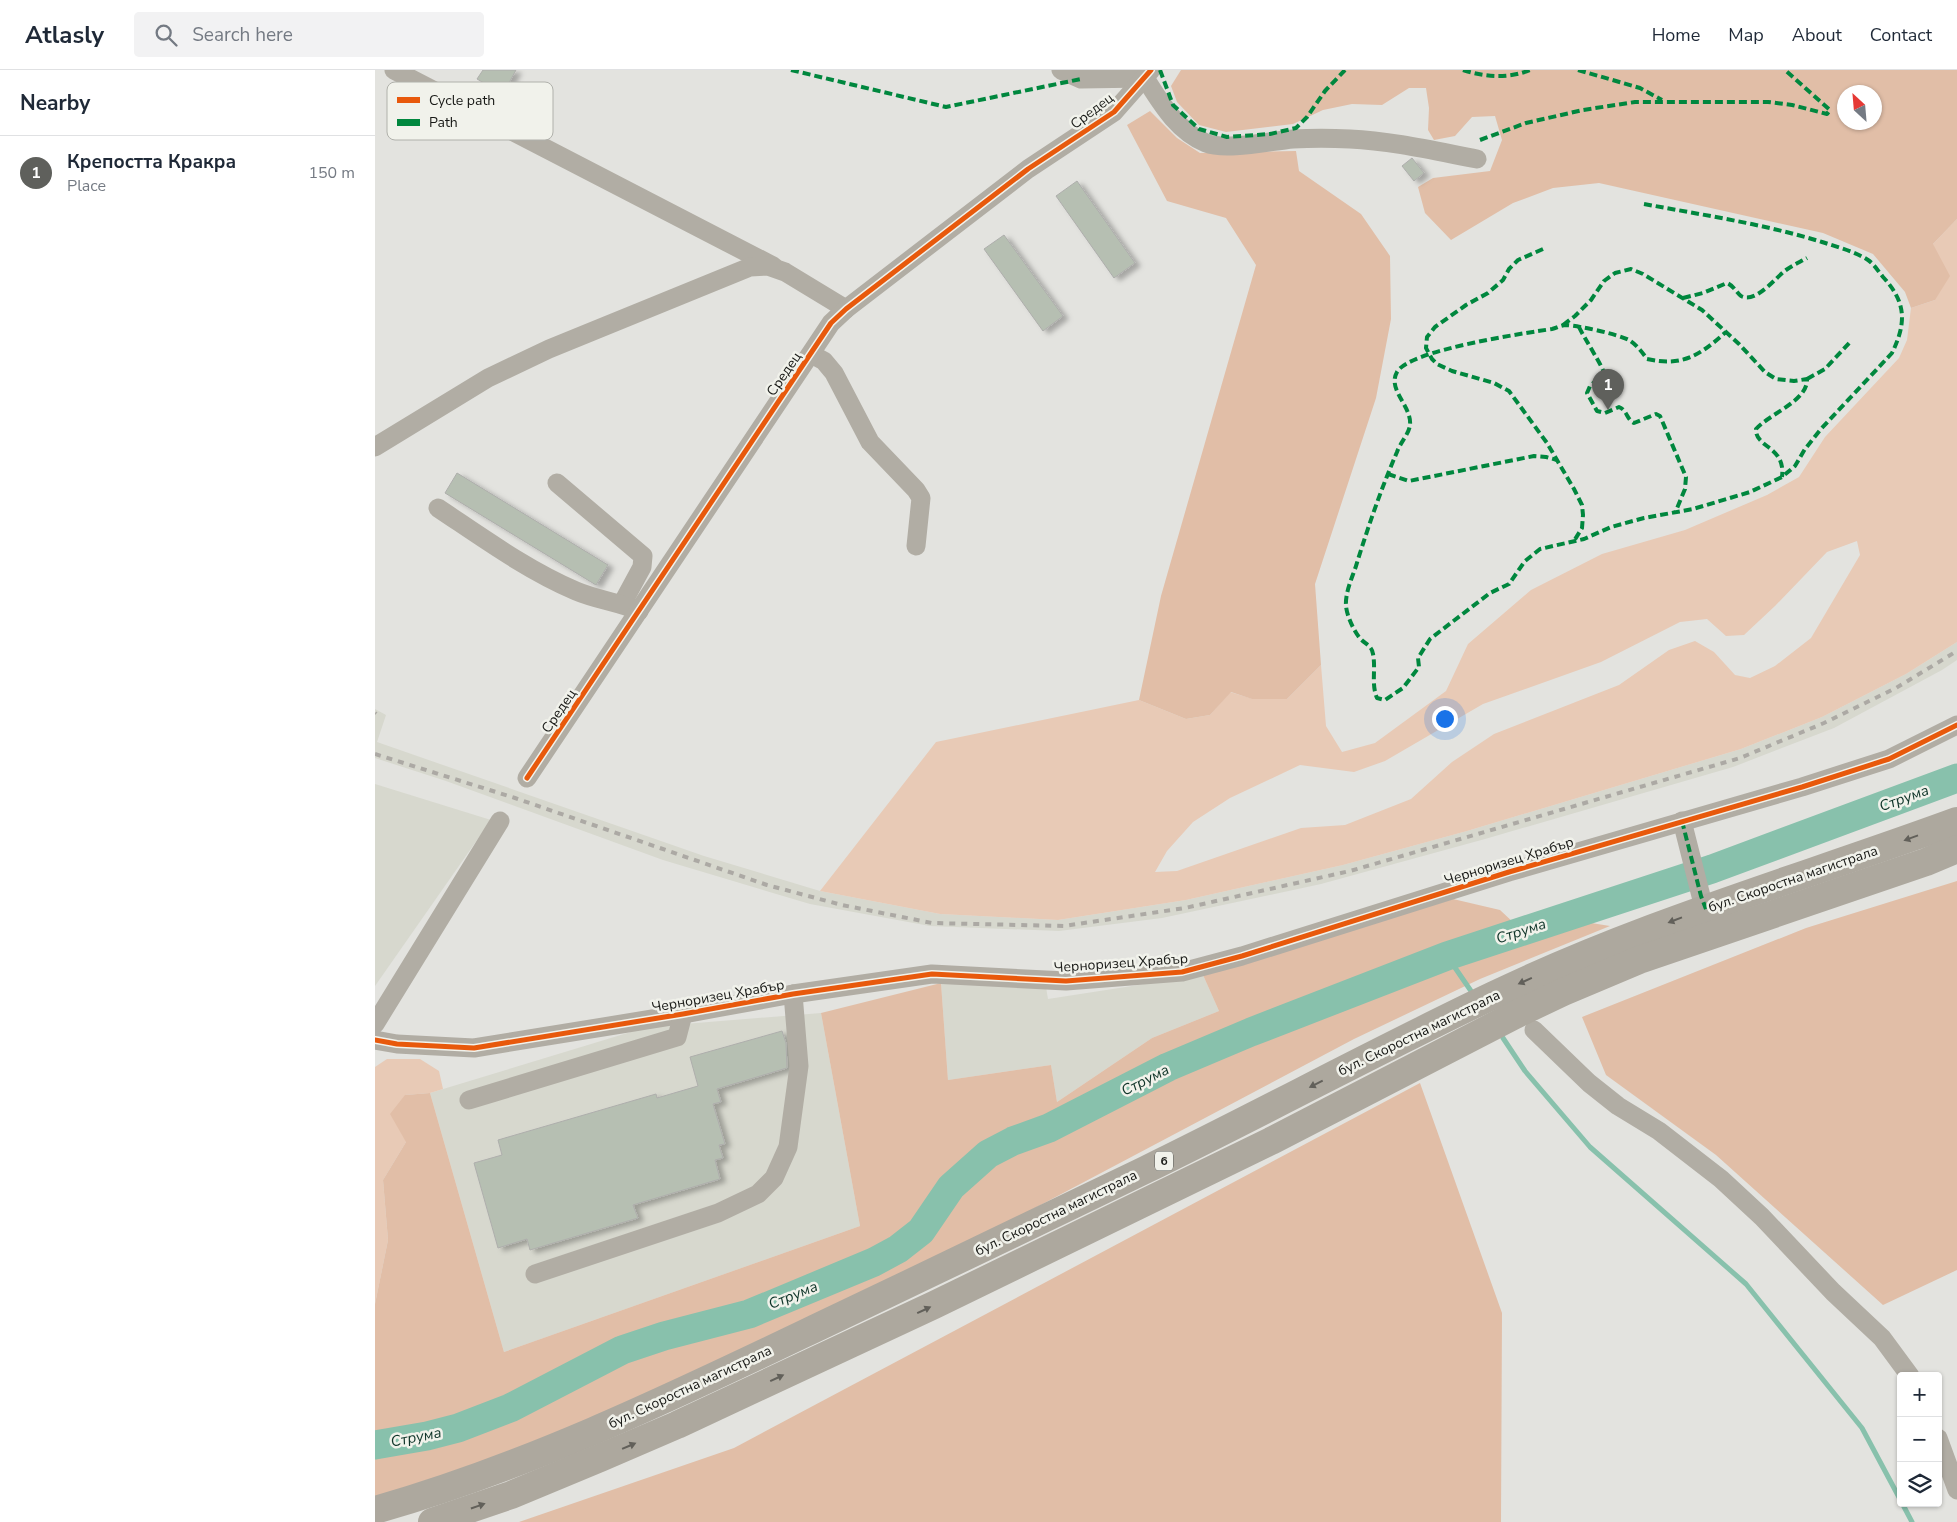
<!DOCTYPE html>
<html lang="en">
<head>
<meta charset="utf-8">
<style>
  :root { --surface:#fff; --page:#f2f2f3; --text:#1f2937; --muted:#747a83; --line:#e0e1e3; --accent:#5f605c }
  body { margin:0; font-family:"Nunito Sans",sans-serif; background:var(--page); color:var(--text) }
  .controls { position:absolute; right:15px; bottom:15px; display:grid; overflow:hidden; border-radius:5px; box-shadow:0 1px 4px #0004 }
  .controls button { width:45px; height:45px; display:grid; place-items:center; padding:0; border:0; border-bottom:1px solid var(--line); background:var(--surface); color:var(--text); font:25px sans-serif }
  .compass { position:absolute; left:1462px; top:15px; width:45px; height:45px; border-radius:50%; background:var(--surface); box-shadow:0 1px 4px #0004; rotate:334deg }
  .you { position:absolute; left:1069px; top:648px; width:18px; height:18px; margin:-12px; border:4px solid #fff; border-radius:50%; background:#1a73e8; box-shadow:0 0 0 8px #1a73e833 }
  .badge { display:grid; place-items:center; width:32px; height:32px; border-radius:50%; background:var(--accent); color:#fff; font-size:16px; font-weight:700 }
  .pin { position:absolute; translate:-50% -41px; filter:drop-shadow(0 1px 2px #0008) }
  .pin::after { content:''; position:absolute; top:26px; width:18px; height:15px; background:inherit; clip-path:polygon(0 0,100% 0,50% 100%) }
  .list { margin:0; padding:0; list-style:none }
  h2 { display:flex; justify-content:space-between; align-items:center; height:65px; margin:0; padding:0 20px; font-size:21px }
  h2 small { font-size:16px; font-weight:400; color:var(--muted) }
  .list li { display:grid; grid-template-columns:32px 1fr auto; gap:15px; align-items:center; box-sizing:border-box; height:75px; padding:0 20px; border-top:1px solid var(--line) }
  .list b { display:block; font-size:19px; white-space:nowrap }
  .list p { margin:0; font-size:16px; white-space:nowrap; color:var(--muted) }
  .list em { font-size:16px; font-style:normal; color:var(--muted) }
  .icon { flex:none; width:28px; height:28px; fill:none; stroke:currentColor; stroke-width:2; stroke-linecap:round; stroke-linejoin:round }
  .map { position:relative; flex:none; width:1582px; height:1452px; overflow:hidden }
  header { display:flex; align-items:center; gap:30px; box-sizing:border-box; height:70px; padding:0 25px; background:var(--surface); border-bottom:1px solid var(--line) }
  header strong { font-size:24px }
  nav { display:flex; gap:28px; margin-inline-start:auto; font-size:18px }
  .search { width:350px; height:45px; background:var(--page); display:flex; align-items:center; gap:12px; box-sizing:border-box; padding:0 18px; border-radius:5px; color:var(--muted); font-size:19px }
  main { display:flex }
  aside { flex:1; background:var(--surface) }
  .map>svg:first-child { display:block }
</style>
</head>
<body>
<header>
<strong>Atlasly</strong>
<div class="search"><svg class="icon" aria-label="search" viewBox="0 0 24 24"><circle cx="10" cy="10" r="6"/><path d="M15 15l6 6"/></svg>Search here</div>
<nav><a>Home</a><a>Map</a><a>About</a><a>Contact</a></nav>
</header>
<main>
<aside>
<h2>Nearby<small></small></h2>
<ul class="list">
<li><span class="badge">1</span><div><b>Крепостта Кракра</b><p>Place</p></div><em>150 m</em></li>
</ul>
</aside>
<div class="map">
<svg width="1582" height="1452" viewBox="0 0 1582 1452">
  <defs>
    <filter id="shadow"><feDropShadow dx="5.5" dy="3" stdDeviation="2.5" flood-color="#0004"/></filter>
  </defs>
  <rect width="100%" height="100%" fill="#e3e3df"/>
  <g fill="#d7d8ce">
    <polygon points="1582,572 1582,590 1567,600 1459,658 1358,697 1110,769 946,814 787,848 684,861 555,856 435,834 288,790 71,711 0,688 0,639 11,645 2,672 329,786 445,821 565,844 683,850 811,830 968,795 1092,761 1366,679 1447,647 1531,604"/>
    <polygon points="0,714 116,750 0,916"/>
    <polygon points="828,905 844,941 777,968 682,1032 676,995 573,1010 566,913 671,917 673,929"/>
    <polygon points="446,943 485,1156 129,1282 55,1023 272,957"/>
  </g>
  <g fill="#e8cab6" fill-rule="evenodd">
    <path d="M1582 149V572L1531 604 1447 647 1366 679 1092 761 968 795 811 830 683 850 565 844 445 821 561 672 764 630 811 649 835 645 855 622 878 629H912L946 595 951 656 967 682 1000 673 1071 621 1093 574 1156 520 1227 484 1310 460 1392 425 1424 407 1450 367 1524 288 1532 270 1536 238 1560 230 1558 174ZM1482 471 1485 485 1436 568 1400 596 1375 608 1360 605 1339 582 1320 571 1294 580 1244 615 1119 664 1077 692 1036 729 970 755 926 758 802 801 780 802 792 781 818 752 855 728 925 695 979 702 1010 691 1108 634 1226 592 1305 552 1332 549 1351 566 1369 565 1400 536 1452 482Z"/>
    <polygon points="12,989 45,989 64,1001 68,1019 55,1023 30,1025 31,1072 8,1110 13,1170 0,1234 0,997"/>
  </g>
  <g fill="#e1bea7" fill-rule="evenodd">
    <path d="M806 0H1582V149L1558 174 1575 206 1560 230 1536 238 1530 222 1498 184 1448 163 1224 113 1178 118 1138 133 1076 170 1050 143 1043 117 1058 108 1115 101 1127 70 1120 46 1097 47 1080 66 1059 70 1053 60 1054 38 1051 18H1034L1007 35 977 34 948 40 918 54 851 62 824 55 802 32 796 16ZM1500 22V52H1470V22Z"/>
    <polygon points="775,41 802,68 825,83 921,81 924,101 986,144 1015,186 1016,249 1001,328 940,514 946,595 912,629 877,629 856,622 835,645 811,649 764,630 786,526 881,195 851,148 792,131 752,55"/>
    <polygon points="1582,811 1582,1200 1508,1235 1341,1085 1231,1005 1207,947 1431,858"/>
    <polygon points="1078,829 1125,840 1156,869 1210,852 1235,856 1105,909 979,969 622,1158 272,1327 129,1387 0,1428 0,1234 13,1170 8,1110 31,1072 15,1044 30,1025 55,1023 129,1282 485,1156 446,943 566,913 573,1010 676,995 682,1032 777,968 844,941 828,905"/>
    <polygon points="1045,1013 1127,1243 1126,1452 144,1452 359,1378"/>
  </g>
  <g fill="none" stroke-linecap="round" stroke-linejoin="round">
    <g stroke="#88c1ac" stroke-width="5">
      <polyline points="1072,886 1096,921"/>
      <polyline points="1128,968 1150,1001 1215,1077 1371,1214 1487,1358 1526,1431"/>
      <polyline points="1527,1433 1537,1452"/>
    </g>
    <polyline stroke="#88c1ac" stroke-width="29" points="0,1375 52,1366 83,1358 135,1338 247,1280 289,1266 374,1244 499,1192 523,1179 546,1161 576,1117 613,1084 638,1071 674,1058 793,997 876,962 1072,886 1337,799 1582,708"/>
  </g>
  <g fill="#b6bfb2" stroke="#aeaeac" filter="url(#shadow)">
    <polygon points="108,0 141,0 128,24 102,9"/>
    <polygon points="1037,88 1049,103 1039,111 1027,96"/>
    <polygon points="702,111 760,193 739,208 681,126"/>
    <polygon points="629,165 688,246 668,261 609,179"/>
    <polygon points="82,403 233,495 221,515 70,423"/>
    <polygon points="407,961 411,973 412,998 342,1019 346,1032 338,1034 350,1074 344,1075 348,1088 340,1090 345,1109 258,1135 263,1148 155,1180 152,1169 123,1178 99,1093 127,1085 123,1070 281,1024 282,1028 323,1016 315,987"/>
  </g>
  <g fill="none" stroke-linecap="round" stroke-linejoin="round">
    <g stroke="#b1ada4" stroke-width="19">
      <polyline points="19,0 398,196"/>
      <polyline points="686,0 706,9 770,8"/>
      <path d="M770 8C786 33 802 61 831 73 851 81 895 71 918 69 936 68 956 68 975 69 1017 71 1060 81 1102 89"/>
      <polyline points="436,284 449,291 459,303 495,372 541,420 546,428 541,476"/>
      <polyline points="0,377 113,308 174,279 375,197 393,196 410,202 471,239"/>
      <polyline points="182,413 268,486 267,497 247,534"/>
      <path d="M63 438C108 468 152 500 201 521 222 530 244 532 264 541"/>
      <polyline points="152,708 456,253 471,239 653,99 739,42 776,0"/>
      <polyline points="1307,751 1326,826 1331,839"/>
      <polyline points="0,954 125,751"/>
      <polyline points="1159,960 1214,1013 1243,1036 1284,1061 1346,1109 1387,1147 1458,1222 1507,1268 1535,1306"/>
      <polyline points="0,970 22,974 99,978 308,944 418,924 557,904 691,911 807,902 867,886 1134,802 1427,717 1514,689 1582,655"/>
      <polyline points="94,1030 302,967 308,944"/>
      <polyline points="160,1204 343,1143 383,1124 399,1108 413,1077 424,996 418,924"/>
      <polyline points="1563,1368 1582,1420"/>
    </g>
    <g stroke="#ada89e" stroke-width="28">
      <path d="M0 1440C162 1394 313 1319 464 1247 566 1198 668 1150 770 1100 887 1043 1001 981 1119 925 1268 853 1427 808 1582 751"/>
      <polyline points="57,1452 136,1425 225,1388 302,1355 559,1235 896,1071 1140,945 1188,922 1264,890 1551,792 1582,779"/>
    </g>
    <g stroke="#aca9a4" stroke-width="4" stroke-dasharray="6 6" stroke-linecap="butt">
      <polyline points="0,643 1,644"/>
      <polyline points="0,684 140,728 392,815 467,835 557,853 689,856 810,838 975,801 1365,688 1449,653 1521,618 1582,581"/>
    </g>
    <g stroke="#00873e" stroke-width="4" stroke-dasharray="8 4" stroke-linecap="butt">
      <polyline points="416,0 571,37 706,9"/>
      <polyline points="785,0 798,35 824,59 852,67 895,64 921,58 932,47 950,21 970,0"/>
      <path d="M1088 0C1110 7 1133 9 1155 0"/>
      <polyline points="1203,0 1265,18 1287,30"/>
      <polyline points="1105,70 1151,53 1208,40 1260,32 1393,32 1417,35 1452,44 1455,40 1410,0"/>
      <path d="M1269 134C1328 145 1389 154 1447 172 1462 177 1479 181 1493 190 1499 194 1503 201 1508 207 1531 232 1532 252 1517 283L1446 359 1430 379 1420 396 1407 407 1375 422 1318 439 1269 448 1236 457 1209 469 1165 479 1150 491 1134 514 1115 523 1055 569 1043 588 1044 597 1028 618 1010 630 1002 628C996 614 1001 599 998 584 997 575 989 574 984 567 978 559 972 546 971 536 970 523 977 508 981 496 993 457 1006 419 1022 382 1025 373 1034 364 1035 355 1037 336 1012 320 1022 302 1034 280 1150 263 1177 259 1182 258 1186 255 1191 255 1205 256 1242 264 1254 270 1262 275 1267 282 1272 289 1308 297 1325 285 1351 262"/>
      <polyline points="1168,179 1143,190 1134,199 1128,210 1113,223 1091,235 1060,257 1052,267 1051,278 1057,289 1062,294 1077,301 1119,313 1134,321 1172,373 1199,419 1207,435 1208,445 1207,458 1199,471"/>
      <path d="M1308 228 1328 223 1352 213C1359 216 1361 222 1366 226 1381 234 1401 207 1411 200 1418 195 1425 192 1432 188"/>
      <path d="M1188 255 1200 246 1216 230 1229 211 1240 203 1256 199 1268 204 1327 240 1364 274 1390 302 1401 309 1419 311 1432 309C1433 331 1394 344 1381 359 1380 378 1411 376 1407 407"/>
      <path d="M1204 257C1208 266 1228 297 1229 303L1215 316 1212 323 1222 341 1230 343 1244 337C1252 340 1252 350 1259 353L1281 344 1285 346 1311 407 1310 419 1300 443"/>
      <polyline points="1432,309 1450,299 1476,271"/>
      <polyline points="1013,404 1034,411 1159,386 1171,387 1182,390"/>
      <polyline points="1307,751 1326,826 1331,839"/>
    </g>
    <g stroke="#f1f2eb" stroke-width="8">
      <g id="cycleway">
        <polyline points="152,708 456,253 471,239 653,99 739,42 776,0"/>
        <polyline points="0,970 22,974 99,978 308,944 418,924 557,904 691,911 807,902 867,886 1134,802 1427,717 1514,689 1582,655"/>
      </g>
    </g>
    <use href="#cycleway" stroke="#e8590c" stroke-width="5"/>
  </g>
  <defs><path id="oneway-solid" d="M-6-.8H1V-3.2L6.5 0L1 3.2V.8H-6Z" transform="scale(1.25)"/></defs>
  <g fill="#62605a">
    <use href="#oneway-solid" transform="translate(1536 768) rotate(160)"/>
    <use href="#oneway-solid" transform="translate(1300 850) rotate(159)"/>
    <use href="#oneway-solid" transform="translate(1150 911) rotate(156)"/>
    <use href="#oneway-solid" transform="translate(941 1014) rotate(153)"/>
    <use href="#oneway-solid" transform="translate(549 1240) rotate(-25)"/>
    <use href="#oneway-solid" transform="translate(402 1308) rotate(-25)"/>
    <use href="#oneway-solid" transform="translate(254 1376) rotate(-23)"/>
    <use href="#oneway-solid" transform="translate(103 1436) rotate(-19)"/>
  </g>
  <g text-anchor="middle" dominant-baseline="central" stroke-width="5" stroke-linejoin="round" paint-order="stroke">
    <rect fill="#f1f2eb" stroke="#595a56" stroke-width="1" x="780" y="1081.5" width="18" height="19" rx="4"/>
    <g font-size="12" font-weight="bold" fill="#181916">
      <text x="789" y="1091">6</text>
    </g>
    <g font-size="14" fill="#181916" stroke="#f1f2eb">
      <text transform="translate(717 41) rotate(-37)">Средец</text>
      <text transform="translate(409 304) rotate(-56)">Средец</text>
      <text transform="translate(184 641) rotate(-56)">Средец</text>
      <text transform="translate(1134 791) rotate(-17)">Черноризец Храбър</text>
      <text transform="translate(1418 809) rotate(-19)">бул. Скоростна магистрала</text>
      <text transform="translate(746 893) rotate(-4)">Черноризец Храбър</text>
      <text transform="translate(343 926) rotate(-10)">Черноризец Храбър</text>
      <text transform="translate(1044 963) rotate(-26)">бул. Скоростна магистрала</text>
      <text transform="translate(681 1143) rotate(-26)">бул. Скоростна магистрала</text>
      <text transform="translate(315 1317) rotate(-25)">бул. Скоростна магистрала</text>
    </g>
    <g font-size="15" font-style="italic" fill="#0e3428" stroke="#f1f2eb">
      <text transform="translate(1529 728) rotate(-20)">Струма</text>
      <text transform="translate(1146 861) rotate(-18)">Струма</text>
      <text transform="translate(770 1010) rotate(-27)">Струма</text>
      <text transform="translate(418 1225) rotate(-22)">Струма</text>
      <text transform="translate(41 1367) rotate(-11)">Струма</text>
    </g>
  </g>
  <rect x="12" y="12" width="166" height="58" rx="8" fill="#f1f2eb" stroke="#b0b1ab" stroke-width="1"/>
  <rect x="22" y="27" width="23" height="6" fill="#e8590c"/>
  <rect x="22" y="49" width="23" height="7" fill="#00873e"/>
  <g font-size="14" fill="#181916">
    <text x="54" y="35">Cycle path</text>
    <text x="54" y="57">Path</text>
  </g>
</svg>
<div class="controls">
<button>+</button>
<button>−</button>
<button><svg class="icon" aria-label="layers" viewBox="0 0 24 24"><path d="M12 4l9 5-9 5-9-5zM3 14l9 5 9-5"/></svg></button>
</div>
<svg class="compass" viewBox="-18 -18 36 36"><path d="M0-13l5 13h-10z" fill="#e53935"/><path d="M0 13l5-13h-10z" fill="#747a83"/></svg>
<div class="you"></div>
<div class="pin badge" style="left:1233px;top:340px">1</div>
</div>
</main>
</body>
</html>
